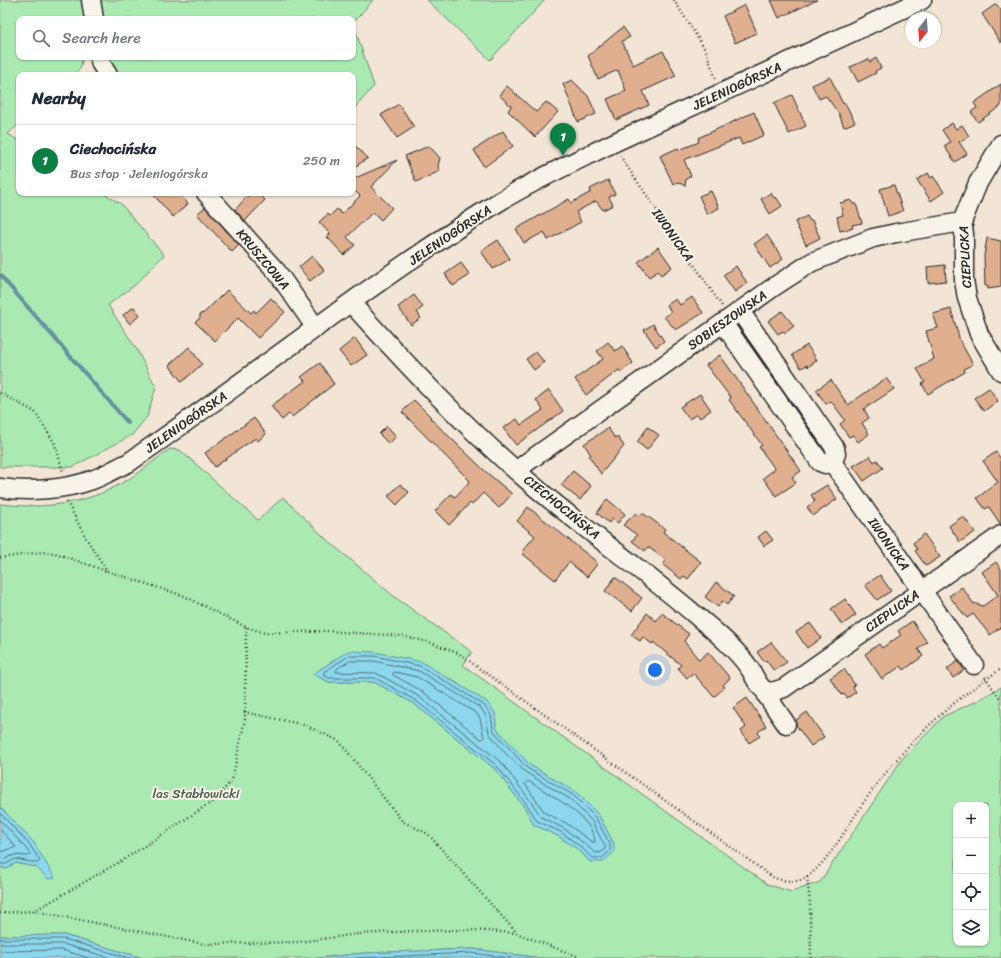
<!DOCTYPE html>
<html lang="en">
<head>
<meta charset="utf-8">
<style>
  :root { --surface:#fff; --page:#f2f2f3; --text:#1f2937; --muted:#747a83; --line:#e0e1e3; --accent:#0b8043 }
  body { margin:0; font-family:Sriracha,sans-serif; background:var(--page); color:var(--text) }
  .controls { position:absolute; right:12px; bottom:12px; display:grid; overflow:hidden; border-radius:8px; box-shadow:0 1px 3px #0004 }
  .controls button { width:36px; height:36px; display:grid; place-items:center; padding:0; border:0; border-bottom:1px solid var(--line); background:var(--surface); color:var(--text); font:20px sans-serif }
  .compass { position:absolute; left:905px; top:12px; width:36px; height:36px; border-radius:50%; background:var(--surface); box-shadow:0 1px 3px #0004; rotate:197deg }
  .you { position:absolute; left:655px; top:670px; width:14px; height:14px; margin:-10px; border:3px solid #fff; border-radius:50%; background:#1a73e8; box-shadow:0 0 0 6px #1a73e833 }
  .badge { display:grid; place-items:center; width:26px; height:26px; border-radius:50%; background:var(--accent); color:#fff; font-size:13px; font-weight:700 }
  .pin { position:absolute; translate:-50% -33px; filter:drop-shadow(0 1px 2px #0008) }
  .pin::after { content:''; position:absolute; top:21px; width:14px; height:12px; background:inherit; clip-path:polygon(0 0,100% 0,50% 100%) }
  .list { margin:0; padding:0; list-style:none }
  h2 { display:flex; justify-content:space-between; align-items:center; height:52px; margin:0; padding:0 16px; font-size:17px }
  h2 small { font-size:13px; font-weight:400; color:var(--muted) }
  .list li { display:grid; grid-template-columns:26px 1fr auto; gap:12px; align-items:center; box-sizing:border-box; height:72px; padding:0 16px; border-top:1px solid var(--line) }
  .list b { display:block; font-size:15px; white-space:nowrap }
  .list p { margin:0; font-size:13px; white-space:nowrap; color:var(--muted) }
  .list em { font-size:13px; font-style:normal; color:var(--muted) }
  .icon { flex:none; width:22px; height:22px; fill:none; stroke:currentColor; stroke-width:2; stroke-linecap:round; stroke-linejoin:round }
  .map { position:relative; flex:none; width:1001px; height:958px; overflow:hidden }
  .search { position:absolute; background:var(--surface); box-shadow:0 1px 3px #0004; left:16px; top:16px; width:340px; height:44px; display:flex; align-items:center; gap:10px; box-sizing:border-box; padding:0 14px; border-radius:8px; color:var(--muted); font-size:15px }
  .panel { position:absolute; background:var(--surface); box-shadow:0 1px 3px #0004; left:16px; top:72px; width:340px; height:124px; border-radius:8px }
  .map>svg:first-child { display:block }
</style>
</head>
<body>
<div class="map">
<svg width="1001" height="958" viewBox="0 0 1001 958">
  <rect width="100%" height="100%" fill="#f2e5d6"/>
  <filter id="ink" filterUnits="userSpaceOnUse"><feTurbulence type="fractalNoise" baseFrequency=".025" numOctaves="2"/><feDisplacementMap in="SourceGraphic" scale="8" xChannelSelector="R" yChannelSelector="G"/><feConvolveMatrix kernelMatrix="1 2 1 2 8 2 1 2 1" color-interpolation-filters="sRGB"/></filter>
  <g filter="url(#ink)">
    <g fill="#aaeab2" stroke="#6a8a6e" fill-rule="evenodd">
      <polygon points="0,0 84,0 85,19 19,19 19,57 83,57 80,69 73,75 19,75 19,124 8,134 19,141 19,193 103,193 121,204 164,255 135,285 108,305 137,350 156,387 147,417 132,435 73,467 0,467"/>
      <polygon points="98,0 373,0 353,23 374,86 353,110 353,75 115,75 105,57 353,57 353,19 100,19"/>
      <polygon points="427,0 545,0 490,60"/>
      <path d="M170 449 180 450 258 520 283 497 326 539 396 598 472 652 463 665 767 884 791 892 820 882 902 759 944 716 975 702 1001 687V958H542L473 949 363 953 319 958H143L64 935 0 936V867L7 869 14 863 36 867 48 879 34 843 0 807V504C43 509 84 505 122 483 139 474 154 460 170 449ZM313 674 452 679 495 713 496 728 513 748 530 765 576 792 598 814 614 844 590 862 580 851 558 836 534 825 525 808 495 769 413 703 374 682H329ZM956 805H986V943H956Z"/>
    </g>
    <g fill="#8cd7ed" stroke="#65929f">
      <polygon points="348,651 375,652 422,662 487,702 495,713 496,728 530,765 576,792 598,814 614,844 614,852 603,862 590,862 580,851 558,836 534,825 525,808 495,769 413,703 374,682 329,682 313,674"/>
      <polygon points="0,807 34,843 55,878 48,879 36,867 15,863 7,869 0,867"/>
      <polygon points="64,935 143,958 0,958 0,936"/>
      <polygon points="473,949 542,958 319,958 363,953"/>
    </g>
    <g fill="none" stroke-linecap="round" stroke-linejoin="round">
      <g stroke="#527079" stroke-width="1">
        <polygon points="349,656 375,656 420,666 484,705 491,715 493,730 527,768 573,795 595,817 610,844 610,851 602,858 592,858 582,848 561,832 537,821 528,806 497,766 415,700 375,678 330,678 323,675 324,672"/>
        <polygon points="350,661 374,661 419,671 481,708 486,716 489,733 506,754 525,772 570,799 591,820 605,846 605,849 600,853 594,852 585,844 563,828 541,817 532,803 501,762 418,696 376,673 336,672 337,669"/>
        <polygon points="395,672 417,677 476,713 480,718 484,738 481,739 422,691 393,675 393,673"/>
        <path d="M528 781C546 792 595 818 595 842H592L566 823 545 813 525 784Z"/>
        <polyline points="0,813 30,845 40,861 38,863 15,859 6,864 0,864"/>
        <polyline points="0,820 26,848 30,854 28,856 14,855 5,859 0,858"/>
        <polyline points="0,829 16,847 0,852"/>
        <polyline points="0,939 64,939 129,958"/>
        <polyline points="0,944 63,944 111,958"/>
        <polyline points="0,951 62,950 89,958"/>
        <polyline points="357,958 472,953 511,958"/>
      </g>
      <polyline stroke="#65929f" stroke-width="4" points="0,275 128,423"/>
    </g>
    <g fill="#dfaf90" stroke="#2b2b2b">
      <polygon points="771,0 817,0 779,18"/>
      <polygon points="996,4 1001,10 1001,43 982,14"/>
      <polygon points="745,5 757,33 735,43 723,16"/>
      <polygon points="623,27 630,37 622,41 633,65 663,51 676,76 643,91 649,105 616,120 607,99 626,91 618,70 598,79 588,56"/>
      <polygon points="876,58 881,68 875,71 876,73 858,82 850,67 869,59 870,62"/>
      <polygon points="830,77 843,104 845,103 855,122 844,127 839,114 826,96 819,99 812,85"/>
      <polygon points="572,80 588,96 596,114 578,122 563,84"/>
      <polygon points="1001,84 1001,106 978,122 971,112 977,108 974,103"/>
      <polygon points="507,86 536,112 546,102 558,112 535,137 508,111 511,106 499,95"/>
      <polygon points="792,95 806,126 789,134 774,103"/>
      <polygon points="399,104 414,127 397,138 381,115"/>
      <polygon points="754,112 764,135 742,145 739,138 684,160 691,176 686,179 685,186 678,182 673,184 660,156 678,148 679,150 699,142 698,138"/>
      <polygon points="952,123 956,129 962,125 969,136 959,142 967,154 955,162 944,146 950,142 942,130"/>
      <polygon points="503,131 513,146 484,167 474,150"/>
      <polygon points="353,144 368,158 353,168"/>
      <polygon points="429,146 440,158 438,166 440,171 416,182 405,156"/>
      <polygon points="397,160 371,187 392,208 381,220 373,212 347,237 355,245 344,255 327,237 330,234 319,222 328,214 330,216 337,209 342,214 360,196 353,189 353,179"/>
      <polygon points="928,173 931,178 933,176 944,192 931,201 917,180"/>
      <polygon points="608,180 615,194 609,197 613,205 603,210 596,201 576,212 581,222 548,240 544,232 524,243 516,229 569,199 571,203 591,192 590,189"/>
      <polygon points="894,185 903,211 888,216 880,189"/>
      <polygon points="711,191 719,208 707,214 699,196"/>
      <polygon points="152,193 179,193 188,204 173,217"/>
      <polygon points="250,193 257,193 265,200 245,221 235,210"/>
      <polygon points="771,193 774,198 776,197 782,206 770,214 761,199"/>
      <polygon points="851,200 853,204 856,204 862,223 852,225 853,228 840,231 837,217 843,215 840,203"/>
      <polygon points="205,207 239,245 232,252 197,214"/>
      <polygon points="807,216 810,221 812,220 820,238 806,245 795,222"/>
      <polygon points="767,235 783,259 770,268 754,244"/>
      <polygon points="987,238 1001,241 1001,287 988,289 988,286 985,286 984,256"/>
      <polygon points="498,240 510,259 493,269 481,251"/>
      <polygon points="658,247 672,267 661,275 658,271 649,277 638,262"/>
      <polygon points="312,256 324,270 310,281 299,267"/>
      <polygon points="461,263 470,275 453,286 445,274"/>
      <polygon points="945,265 946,281 928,283 927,267"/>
      <polygon points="736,266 747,283 735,292 723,275"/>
      <polygon points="227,290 251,313 254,310 256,313 271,298 285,312 258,338 238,318 215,341 195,322 200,318 200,314 204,313"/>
      <polygon points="414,295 423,307 417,312 421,318 411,325 398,307"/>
      <polygon points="692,297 703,313 676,330 664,317 671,312 667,305 676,299 680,305"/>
      <polygon points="134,307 140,315 130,324 123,315"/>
      <polygon points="951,309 960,341 973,364 964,369 965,372 928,394 922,384 925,382 917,369 934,359 926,331 938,328 933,314"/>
      <polygon points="782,311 794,326 785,333 783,331 778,334 768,321"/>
      <polygon points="653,324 664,341 656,347 644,330"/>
      <polygon points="355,338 367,355 351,366 339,351"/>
      <polygon points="608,342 615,351 622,346 633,363 621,372 619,370 586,395 575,379 603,359 597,351"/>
      <polygon points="807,345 817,360 808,367 807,365 801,368 792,355"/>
      <polygon points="189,347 202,364 182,382 169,365"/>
      <polygon points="536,352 544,362 534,370 526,359"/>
      <polygon points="720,355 801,471 792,477 796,483 776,496 763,478 775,469 759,447 762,445 729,400 731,398 706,365"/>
      <polygon points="320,363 334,384 292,417 289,414 282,420 271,406 305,381 301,377"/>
      <polygon points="886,378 894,389 864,409 869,418 862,423 869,434 858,442 853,435 849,437 840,424 845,420 831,401 826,404 816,390 831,380 848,405"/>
      <polygon points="989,388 998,401 984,411 974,398"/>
      <polygon points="549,390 563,411 516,445 503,428 517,419 521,425 543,410 536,400"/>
      <polygon points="700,394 711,410 700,418 697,414 689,419 680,407"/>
      <polygon points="414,400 431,417 430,418 485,471 512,494 499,508 483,493 472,505 470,503 449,525 435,511 451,494 455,497 470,481 402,412"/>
      <polygon points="254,418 266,434 258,441 256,438 248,443 215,467 205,453"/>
      <polygon points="387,426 396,436 389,444 379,434"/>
      <polygon points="648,427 659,435 647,450 637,442"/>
      <polygon points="608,428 615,438 617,436 624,446 601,474 589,456 591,455 584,444"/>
      <polygon points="996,452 1001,459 1001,525 989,507 985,509 977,498 998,482 983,461"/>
      <polygon points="870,456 874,462 877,460 883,468 864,481 853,466"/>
      <polygon points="573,471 591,486 580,500 561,485"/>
      <polygon points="400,484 409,492 397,505 388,496"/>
      <polygon points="827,485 837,499 813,516 807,507 815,501 811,495"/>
      <polygon points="607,499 625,514 618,523 612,519 609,523 597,513"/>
      <polygon points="528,507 598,563 587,577 569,562 555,580 524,555 523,550 535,536 517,521"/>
      <polygon points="636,513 640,516 642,513 650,518 665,529 663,532 701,562 688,579 684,576 681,579 663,565 666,560 648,547 645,551 632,541 637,535 623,525"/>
      <polygon points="963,516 975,532 960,542 949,526"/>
      <polygon points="766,531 773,540 764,546 758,537"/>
      <polygon points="924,534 940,557 926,566 915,551 917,549 913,543"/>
      <polygon points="996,562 1001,569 1001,627 990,635 973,614 967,618 949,596 962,587 973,603 983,606 998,595 982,572"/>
      <polygon points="880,575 891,591 877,600 865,585"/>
      <polygon points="615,577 642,598 632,611 605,591"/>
      <polygon points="716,582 734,596 727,605 722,601 718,607 705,597"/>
      <polygon points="845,599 856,615 842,625 831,609"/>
      <polygon points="647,613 656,621 662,613 689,634 684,641 699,660 708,652 730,678 723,685 725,687 714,697 693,673 687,678 678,668 681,665 653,642 652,644 643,637 640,641 631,635"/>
      <polygon points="912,621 927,642 918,649 923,656 904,670 901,666 882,679 865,654 879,644 882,648 901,635 898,631"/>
      <polygon points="810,623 821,638 807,648 796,632"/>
      <polygon points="771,642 787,662 774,671 766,660 764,662 757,652"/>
      <polygon points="958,661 964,670 953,678 947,669"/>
      <polygon points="844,669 855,685 853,687 856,692 847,698 844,694 842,695 830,678"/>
      <polygon points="747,698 766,726 758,732 760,736 749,743 741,731 746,727 733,708"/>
      <polygon points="807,712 824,737 811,746 796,725 796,720"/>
    </g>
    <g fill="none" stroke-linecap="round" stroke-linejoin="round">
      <g stroke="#2b2b2b" stroke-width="21">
        <g id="minor">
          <polyline points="91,0 94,19"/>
          <polyline points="99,57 101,64 108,75"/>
          <polyline points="1001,144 978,183 962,222 964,233 964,280 967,298 979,334 1001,371"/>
          <polyline points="206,193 277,272 316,328"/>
          <path d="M351 303C407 365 465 427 528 481 581 527 639 567 692 612 712 629 735 647 750 669 754 675 758 687 766 691 772 693 778 690 784 688L1001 535"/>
          <polyline points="723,323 820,462 825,464 832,462 836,454 835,448 740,311"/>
          <polyline points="832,462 974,665"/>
          <polyline points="517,471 526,463 775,286 812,262 873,238 896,233 962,222"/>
          <path d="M0 488C29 492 64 490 92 480 104 476 116 468 128 463 252 377 370 283 497 203 534 180 574 162 613 143L922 0"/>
          <polyline points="767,691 767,696 786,724"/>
        </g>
      </g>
      <g stroke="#2b2b2b" stroke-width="2.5" stroke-dasharray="1 3" stroke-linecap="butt">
        <polyline points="674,0 706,51 716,80"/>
        <polyline points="620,156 722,306"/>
        <polyline points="0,393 35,412 55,444 63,472"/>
        <path d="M67 502 86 538 107 571 184 596 246 627 265 633 326 631 403 636 431 643 458 653 774 878C786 881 798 884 808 876 831 859 851 820 868 796 907 743 946 705 1001 669"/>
        <polyline points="0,558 42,552 55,553 106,571"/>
        <polyline points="985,677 1001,700"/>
        <polyline points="244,712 305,725 339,741 402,821 428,834 516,932"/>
        <polyline points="807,877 810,902 811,958"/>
        <polyline points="34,911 123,860 215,800 232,780 245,719 246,627"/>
        <polyline points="0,913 34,911 204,944 299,942 358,934 415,931 472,930 516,933 582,958"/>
      </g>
      <use href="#minor" stroke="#f7f3e8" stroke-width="18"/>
    </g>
  </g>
  <g text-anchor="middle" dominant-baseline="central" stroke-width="4" stroke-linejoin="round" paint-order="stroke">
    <g font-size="13" fill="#2b2b2b" stroke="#f7f3e8">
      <text transform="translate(737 86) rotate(-25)">JELENIOGÓRSKA</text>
      <text transform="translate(450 235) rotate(-34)">JELENIOGÓRSKA</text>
      <text transform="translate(673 235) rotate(55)">IWONICKA</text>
      <text transform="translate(965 257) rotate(-93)">CIEPLICKA</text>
      <text transform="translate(263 259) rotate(50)">KRUSZCOWA</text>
      <text transform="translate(727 320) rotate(-35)">SOBIESZOWSKA</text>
      <text transform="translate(186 422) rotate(-35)">JELENIOGÓRSKA</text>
      <text transform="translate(562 507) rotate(39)">CIECHOCIŃSKA</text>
      <text transform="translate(889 544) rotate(55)">IWONICKA</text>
      <text transform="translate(892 611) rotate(-35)">CIEPLICKA</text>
    </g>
    <g font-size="13" fill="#4b5b4d" stroke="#f7f3e8">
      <text x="196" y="793">las Stabłowicki</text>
    </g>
  </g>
</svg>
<div class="controls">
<button>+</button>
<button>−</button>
<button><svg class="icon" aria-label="locate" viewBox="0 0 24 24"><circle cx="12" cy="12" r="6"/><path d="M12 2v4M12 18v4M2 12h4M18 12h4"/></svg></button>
<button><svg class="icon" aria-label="layers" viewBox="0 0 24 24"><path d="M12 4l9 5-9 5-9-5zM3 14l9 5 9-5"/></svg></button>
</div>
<svg class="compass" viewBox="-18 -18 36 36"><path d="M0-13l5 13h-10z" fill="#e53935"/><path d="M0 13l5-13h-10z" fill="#747a83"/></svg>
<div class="you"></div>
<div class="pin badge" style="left:563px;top:156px">1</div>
<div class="search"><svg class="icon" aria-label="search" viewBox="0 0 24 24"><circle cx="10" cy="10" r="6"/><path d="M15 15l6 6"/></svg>Search here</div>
<section class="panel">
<h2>Nearby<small></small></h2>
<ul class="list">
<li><span class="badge">1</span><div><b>Ciechocińska</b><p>Bus stop · Jeleniogórska</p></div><em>250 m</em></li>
</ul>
</section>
</div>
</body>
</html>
